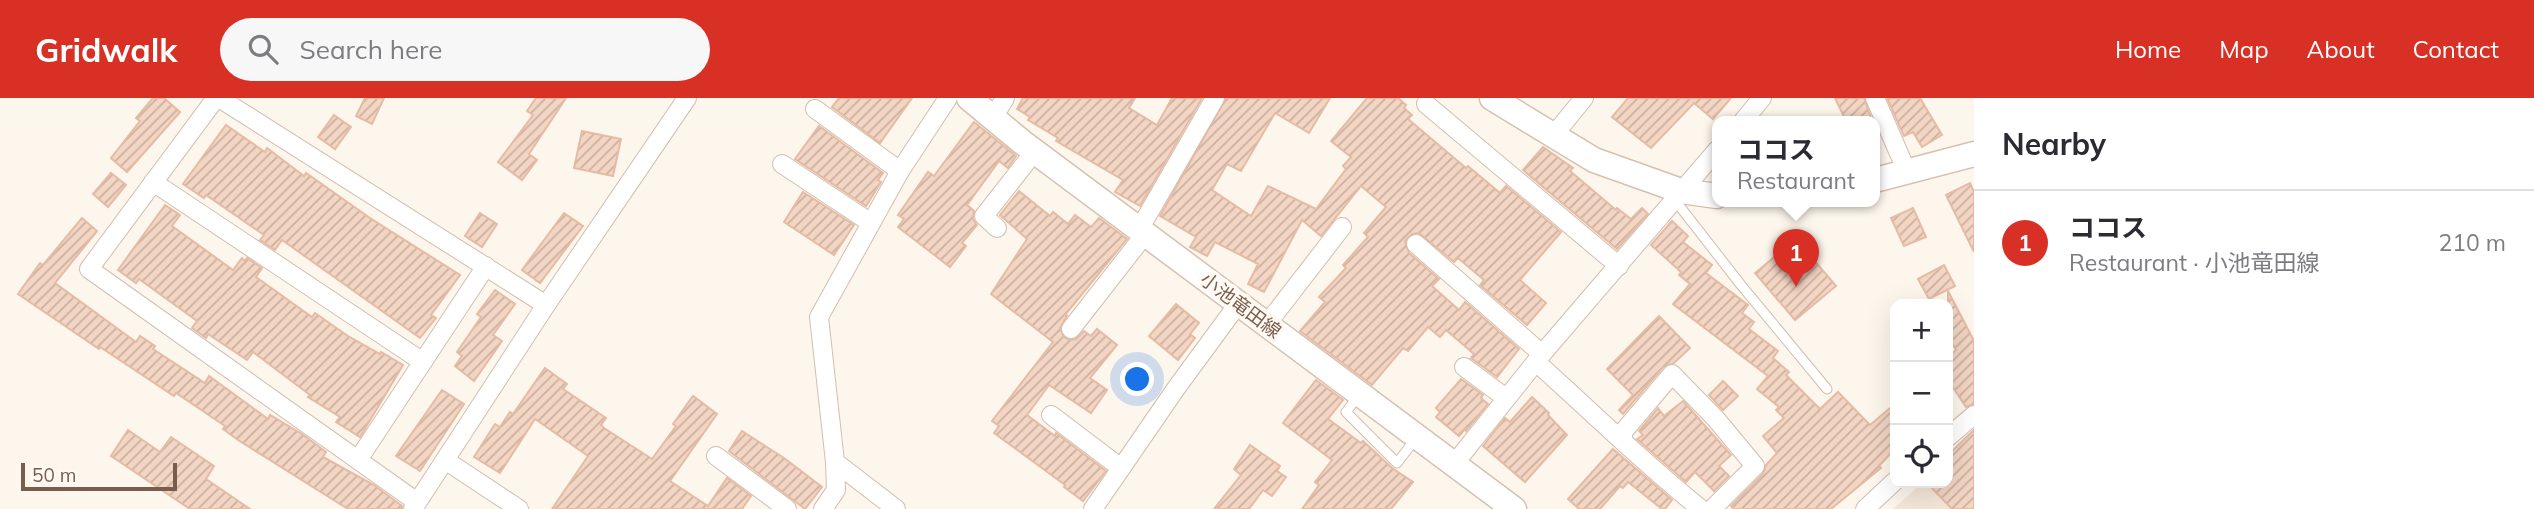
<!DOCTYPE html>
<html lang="en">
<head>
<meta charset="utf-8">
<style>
  :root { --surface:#fff; --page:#f7f7f7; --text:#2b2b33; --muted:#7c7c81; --line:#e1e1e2; --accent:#d93025 }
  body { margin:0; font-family:Mulish,"Noto Sans JP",sans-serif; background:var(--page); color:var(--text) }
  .controls { position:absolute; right:21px; bottom:21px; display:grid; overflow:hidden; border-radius:14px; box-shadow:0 7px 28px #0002 }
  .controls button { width:63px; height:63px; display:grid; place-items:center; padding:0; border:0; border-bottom:2px solid var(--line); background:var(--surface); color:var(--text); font:35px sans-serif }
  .scale { position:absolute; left:21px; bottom:18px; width:156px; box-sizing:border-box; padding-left:7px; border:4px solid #7a5c4d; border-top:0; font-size:19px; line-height:24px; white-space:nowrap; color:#7a5c4d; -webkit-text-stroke:5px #fffaf3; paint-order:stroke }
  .you { position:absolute; left:1138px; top:282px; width:24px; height:24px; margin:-18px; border:5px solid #fff; border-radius:50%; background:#1a73e8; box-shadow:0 0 0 10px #1a73e833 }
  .badge { display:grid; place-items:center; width:46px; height:46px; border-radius:50%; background:var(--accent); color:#fff; font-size:23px; font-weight:700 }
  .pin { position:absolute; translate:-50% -58px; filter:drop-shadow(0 2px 4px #0008) }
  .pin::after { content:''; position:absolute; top:37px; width:24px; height:21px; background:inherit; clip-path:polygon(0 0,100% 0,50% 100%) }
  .popup { position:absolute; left:1712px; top:18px; width:168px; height:91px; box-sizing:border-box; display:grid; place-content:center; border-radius:14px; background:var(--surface); filter:drop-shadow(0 2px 5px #0005); font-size:23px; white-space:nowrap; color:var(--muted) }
  .popup b { font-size:26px; color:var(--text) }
  .popup::after { content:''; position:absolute; left:50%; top:100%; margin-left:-14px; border:14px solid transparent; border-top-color:var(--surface) }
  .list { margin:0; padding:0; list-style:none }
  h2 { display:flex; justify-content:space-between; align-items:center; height:91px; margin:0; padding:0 28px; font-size:30px }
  h2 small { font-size:23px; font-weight:400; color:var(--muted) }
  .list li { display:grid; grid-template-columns:46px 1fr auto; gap:21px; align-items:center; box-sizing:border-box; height:105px; padding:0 28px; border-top:2px solid var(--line) }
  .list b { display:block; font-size:26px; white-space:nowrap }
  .list p { margin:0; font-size:23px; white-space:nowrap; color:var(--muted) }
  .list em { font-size:23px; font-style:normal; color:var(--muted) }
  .icon { flex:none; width:38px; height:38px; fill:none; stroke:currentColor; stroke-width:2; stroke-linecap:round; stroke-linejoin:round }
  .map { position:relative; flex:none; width:1974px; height:411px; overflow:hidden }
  header { display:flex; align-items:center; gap:42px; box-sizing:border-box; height:98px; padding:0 35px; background:var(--accent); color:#fff }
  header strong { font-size:33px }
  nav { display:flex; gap:38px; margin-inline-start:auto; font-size:24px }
  .search { width:490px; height:63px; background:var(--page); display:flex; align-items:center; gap:18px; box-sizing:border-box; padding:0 24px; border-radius:38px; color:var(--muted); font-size:26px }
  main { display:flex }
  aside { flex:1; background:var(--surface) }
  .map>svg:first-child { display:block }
</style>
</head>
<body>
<header>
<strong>Gridwalk</strong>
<div class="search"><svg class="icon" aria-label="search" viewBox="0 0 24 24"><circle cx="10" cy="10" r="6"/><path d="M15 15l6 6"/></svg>Search here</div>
<nav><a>Home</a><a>Map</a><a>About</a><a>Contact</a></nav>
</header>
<main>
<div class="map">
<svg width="1974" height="411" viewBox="0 0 1974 411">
  <defs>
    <pattern id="building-hatch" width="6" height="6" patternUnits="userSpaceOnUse" patternTransform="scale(1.75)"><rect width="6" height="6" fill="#f3d5c3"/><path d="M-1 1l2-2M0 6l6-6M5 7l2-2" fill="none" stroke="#cab0a1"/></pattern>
  </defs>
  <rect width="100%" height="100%" fill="#fdf6ec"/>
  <polygon fill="#f5e8da" points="1972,339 1974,342 1974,411 1893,411 1922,385 1948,385 1948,361"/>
  <g fill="url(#building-hatch)" stroke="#e6bba3" stroke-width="2">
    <polygon points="153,0 164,0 180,14 127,74 111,60 140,23 136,20"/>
    <polygon points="365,0 384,0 372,26 356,18"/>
    <polygon points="536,0 566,0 529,56 537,62 522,82 498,64 533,17 527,13"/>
    <polygon points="839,0 912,0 880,45 832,9"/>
    <polygon points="1023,0 1135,0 1129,10 1157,27 1172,0 1202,0 1140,108 1115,94 1123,82 1056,43 1058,40 1028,22 1030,19 1017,11"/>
    <polygon points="1226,0 1330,0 1309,35 1275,15 1241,73 1227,66 1212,92 1251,118 1268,88 1316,111 1346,71 1343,68 1351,59 1331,43 1367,0 1398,0 1406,7 1404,10 1412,17 1408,21 1466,70 1468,68 1500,95 1506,88 1561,134 1520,182 1546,205 1527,227 1480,187 1484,182 1458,160 1454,164 1419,135 1412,136 1405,143 1409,155 1439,181 1432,188 1459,212 1465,204 1519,251 1497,279 1471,260 1474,256 1446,232 1440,239 1428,229 1408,253 1403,250 1372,287 1300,233 1325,204 1319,199 1346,170 1343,167 1368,139 1364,135 1386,109 1361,88 1321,138 1302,122 1264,194 1248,186 1258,166 1215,144 1207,158 1190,149 1196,139 1160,118"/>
    <polygon points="1628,0 1731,0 1713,21 1694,5 1651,50 1612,19"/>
    <polygon points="1835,0 1864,0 1872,23 1846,23"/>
    <polygon points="1887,0 1920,0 1942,37 1922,49 1913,34 1904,38"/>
    <polygon points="334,17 351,29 335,51 318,39"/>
    <polygon points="974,24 1016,58 1008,70 999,63 967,107 974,113 973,121 977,127 962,145 966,148 950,169 898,129 904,121 898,117 928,74 934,78"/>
    <polygon points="226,27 265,54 267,50 304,78 306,75 370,120 460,177 431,217 436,220 420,240 282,142 275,152 260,142 264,137 206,97 204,100 183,86"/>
    <polygon points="819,28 883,75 878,82 881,84 866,108 795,61"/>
    <polygon points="582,33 621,41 613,78 574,70"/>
    <polygon points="1543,49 1573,70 1570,73 1616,112 1617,110 1631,121 1642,110 1648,116 1617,151 1523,72"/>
    <polygon points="111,75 126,87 108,109 93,96"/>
    <polygon points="1970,85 1974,94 1974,154 1946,97"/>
    <polygon points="1019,93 1050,118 1053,114 1068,126 1075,117 1091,129 1099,120 1127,141 1065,217 1067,218 1060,230 1064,239 1070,242 1076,241 1084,233 1091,238 1097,231 1117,247 1090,280 1107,292 1091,315 1049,287 1027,317 1055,338 1056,335 1106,373 1083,403 1064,389 1065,387 994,335 999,328 992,323 1053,244 991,196 1027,141 1000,117"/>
    <polygon points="803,94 854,127 834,157 784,124"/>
    <polygon points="165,107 180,117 172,128 233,172 242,160 245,163 247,160 262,170 256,179 312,219 315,215 348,238 380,256 381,254 403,267 360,339 336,324 340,319 308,299 310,297 253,254 247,262 208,236 206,240 192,230 197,223 139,181 136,185 118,172"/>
    <polygon points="1913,110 1926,139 1904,148 1891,120"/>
    <polygon points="480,115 497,126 482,149 465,138"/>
    <polygon points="564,115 583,128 540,185 522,172"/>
    <polygon points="82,120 97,133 55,185 136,244 140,238 155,248 153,251 205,285 209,278 268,321 270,317 302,336 326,354 323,359 374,387 402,408 402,411 348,411 238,342 223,331 225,328 176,295 174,298 100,249 99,251 18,196 40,165 43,167"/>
    <polygon points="1672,123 1688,138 1683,144 1712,167 1706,175 1748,207 1742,215 1754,224 1749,231 1778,253 1773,260 1789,274 1786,277 1820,311 1838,294 1870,327 1895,306 1895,351 1879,368 1881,370 1831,411 1734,411 1731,408 1763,376 1766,367 1777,355 1763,338 1784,320 1776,312 1779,309 1757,291 1768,278 1673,206 1690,186 1679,177 1681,174 1651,147"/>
    <polygon points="1796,141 1836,188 1795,222 1755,175"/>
    <polygon points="1944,167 1955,188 1929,201 1918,181"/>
    <polygon points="495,192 515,206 493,237 502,243 474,283 455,268 462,258 457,254 481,219 477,216"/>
    <polygon points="1948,193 1974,243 1974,306 1966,309 1948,282 1948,260 1956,252 1948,237"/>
    <polygon points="1176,206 1199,225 1190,236 1195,240 1178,262 1149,238"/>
    <polygon points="1659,218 1690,250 1674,265 1663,269 1623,316 1619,312 1633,297 1607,271"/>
    <polygon points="545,270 567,286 563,291 606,320 601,327 604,330 652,361 676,328 673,326 693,298 717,316 670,383 708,408 727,380 751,398 742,411 552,411 588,358 535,321 500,375 474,359 495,326 500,329 510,314 513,316"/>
    <polygon points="1461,281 1483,297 1481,300 1488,306 1466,333 1465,331 1459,338 1436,319 1440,314 1436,310"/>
    <polygon points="1316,282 1343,302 1328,321 1361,345 1363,343 1392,370 1413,384 1391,411 1302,411 1319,387 1315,384 1332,362 1283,325"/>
    <polygon points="1723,283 1738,298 1723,312 1709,297"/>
    <polygon points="442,292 464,306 420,373 396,358"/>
    <polygon points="1532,299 1549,315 1548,317 1567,337 1525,384 1483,348 1505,320 1510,324"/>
    <polygon points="1683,303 1731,357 1719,368 1729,378 1714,393 1695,374 1686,384 1637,341 1643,337 1639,333 1658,310 1664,318"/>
    <polygon points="128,332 160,354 171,339 214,368 206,381 250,411 190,411 111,358"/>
    <polygon points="1974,332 1974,411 1952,411 1927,385 1948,385 1948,357"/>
    <polygon points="742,333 784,360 822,389 805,411 729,353"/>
    <polygon points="1250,347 1280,368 1277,373 1286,379 1272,398 1263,392 1249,411 1214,411 1241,377 1234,371"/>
    <polygon points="1613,351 1672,402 1665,411 1662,411 1628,384 1623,390 1620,388 1600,411 1579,411 1568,401"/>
  </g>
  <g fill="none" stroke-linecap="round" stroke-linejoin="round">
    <g stroke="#d1beb0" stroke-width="11">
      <g id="lane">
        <polyline points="1674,101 1741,187 1827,291"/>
        <polyline points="1359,297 1346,314 1397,365 1417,339"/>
      </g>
    </g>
    <g stroke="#d1beb0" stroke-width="20">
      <g id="street">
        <polyline points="216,0 89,171 417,404"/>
        <polyline points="219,0 546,207"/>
        <polyline points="1875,0 1907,74"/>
        <polyline points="1426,6 1619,168"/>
        <polyline points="815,11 900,73"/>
        <polyline points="993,20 1005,0"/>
        <polyline points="1743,23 1762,0"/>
        <polyline points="1553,38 1584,0"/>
        <polyline points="782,66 871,125"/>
        <polyline points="153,84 423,264"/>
        <polyline points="997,130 984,118 1035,53"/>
        <polyline points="1140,130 1215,0"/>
        <polyline points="1416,146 1542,256"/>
        <polyline points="1267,226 1342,129"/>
        <polyline points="1071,231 1146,135"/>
        <path d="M1536 264C1591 313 1643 365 1701 411"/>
        <polyline points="1464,269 1506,300"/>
        <polyline points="1051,317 1121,370"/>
        <polyline points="1948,339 1974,317"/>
        <polyline points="1623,343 1623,334 1672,276 1716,321 1755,368 1712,411"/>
        <polyline points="716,358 787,411"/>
        <polyline points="358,362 486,168"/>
        <polyline points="445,362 519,411"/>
        <polyline points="1455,365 1542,256 1717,52"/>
        <polyline points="413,411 546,207 687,0"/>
        <polyline points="823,411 836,392 835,364"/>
        <polyline points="896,411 835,364 819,219 900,73 948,0"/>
        <polyline points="1093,411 1177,289 1238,206"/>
        <polyline points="1865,411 1895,383"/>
      </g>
    </g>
    <g stroke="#d6c0b0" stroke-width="27">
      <g id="secondary">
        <polyline points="969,0 1022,44 1514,411"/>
        <polyline points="1492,0 1594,62 1681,93 1717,98"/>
        <polyline points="1875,82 1974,56"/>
      </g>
    </g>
    <use href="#lane" stroke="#fff" stroke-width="9"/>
    <use href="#street" stroke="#fff" stroke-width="18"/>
    <use href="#secondary" stroke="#fff" stroke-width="24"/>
  </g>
  <g text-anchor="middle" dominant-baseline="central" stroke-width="7" stroke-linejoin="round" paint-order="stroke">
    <g font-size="19" fill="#7a5c4d" stroke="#fffaf3">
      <text transform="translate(1241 207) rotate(37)">小池竜田線</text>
    </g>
  </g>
</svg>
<div class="controls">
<button>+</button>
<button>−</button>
<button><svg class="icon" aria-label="locate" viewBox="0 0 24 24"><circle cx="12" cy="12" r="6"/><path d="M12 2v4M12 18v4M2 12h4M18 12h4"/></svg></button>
</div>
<div class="scale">50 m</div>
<div class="you"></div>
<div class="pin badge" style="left:1796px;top:189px">1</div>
<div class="popup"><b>ココス</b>Restaurant</div>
</div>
<aside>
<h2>Nearby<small></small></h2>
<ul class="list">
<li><span class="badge">1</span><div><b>ココス</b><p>Restaurant · 小池竜田線</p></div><em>210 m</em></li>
</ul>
</aside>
</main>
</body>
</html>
